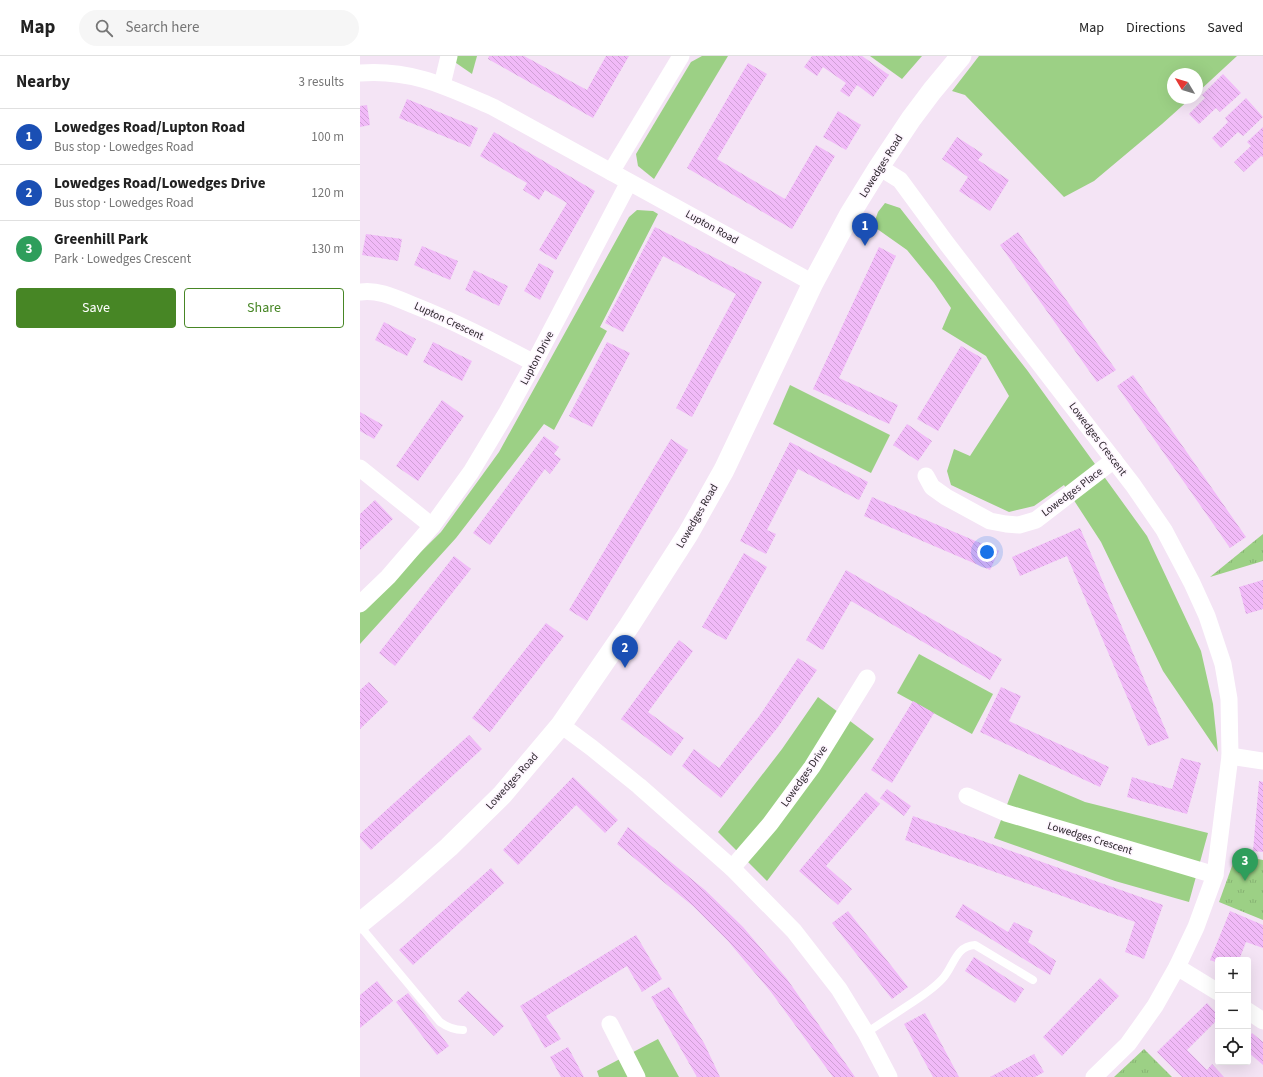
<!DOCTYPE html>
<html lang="en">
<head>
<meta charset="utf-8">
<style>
  :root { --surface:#fff; --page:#f6f6f6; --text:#222; --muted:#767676; --line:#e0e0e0; --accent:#478625 }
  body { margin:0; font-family:"Source Sans 3",sans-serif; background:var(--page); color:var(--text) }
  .controls { position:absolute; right:12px; bottom:12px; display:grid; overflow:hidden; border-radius:4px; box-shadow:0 4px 16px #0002 }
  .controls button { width:36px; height:36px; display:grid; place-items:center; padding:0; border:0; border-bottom:1px solid var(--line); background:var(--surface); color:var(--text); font:20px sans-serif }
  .compass { position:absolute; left:807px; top:12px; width:36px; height:36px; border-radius:50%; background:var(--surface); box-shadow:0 4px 16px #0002; rotate:308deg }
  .you { position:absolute; left:627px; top:496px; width:14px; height:14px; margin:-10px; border:3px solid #fff; border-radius:50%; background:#1a73e8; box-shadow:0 0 0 6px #1a73e833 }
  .badge { display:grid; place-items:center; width:26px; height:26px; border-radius:50%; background:var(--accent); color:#fff; font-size:13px; font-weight:700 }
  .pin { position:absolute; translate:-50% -33px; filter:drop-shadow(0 1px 2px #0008) }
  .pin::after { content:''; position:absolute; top:21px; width:14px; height:12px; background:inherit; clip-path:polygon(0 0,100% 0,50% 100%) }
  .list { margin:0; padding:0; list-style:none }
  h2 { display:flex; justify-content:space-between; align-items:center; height:52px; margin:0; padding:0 16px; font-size:17px }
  h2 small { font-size:13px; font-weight:400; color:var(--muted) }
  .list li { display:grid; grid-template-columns:26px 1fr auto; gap:12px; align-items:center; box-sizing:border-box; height:56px; padding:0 16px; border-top:1px solid var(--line) }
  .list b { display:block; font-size:15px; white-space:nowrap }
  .list p { margin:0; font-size:13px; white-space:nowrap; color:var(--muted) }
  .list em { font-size:13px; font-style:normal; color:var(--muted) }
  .actions { display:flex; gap:8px; padding:12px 16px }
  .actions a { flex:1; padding:9px 0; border:1px solid var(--accent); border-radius:4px; text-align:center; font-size:14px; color:var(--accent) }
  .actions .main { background:var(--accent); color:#fff }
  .icon { flex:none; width:22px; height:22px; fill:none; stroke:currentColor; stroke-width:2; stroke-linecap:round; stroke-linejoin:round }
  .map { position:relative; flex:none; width:903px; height:1021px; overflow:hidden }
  header { display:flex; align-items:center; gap:24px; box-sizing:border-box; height:56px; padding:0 20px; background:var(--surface); border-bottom:1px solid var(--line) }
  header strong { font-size:19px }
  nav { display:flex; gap:22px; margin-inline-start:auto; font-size:14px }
  .search { width:280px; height:36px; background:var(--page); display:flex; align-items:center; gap:10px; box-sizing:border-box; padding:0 14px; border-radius:22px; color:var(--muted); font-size:15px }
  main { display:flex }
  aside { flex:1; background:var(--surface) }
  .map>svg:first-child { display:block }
</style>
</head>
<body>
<header>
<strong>Map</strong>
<div class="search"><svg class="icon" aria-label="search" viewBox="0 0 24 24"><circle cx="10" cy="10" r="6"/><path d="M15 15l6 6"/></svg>Search here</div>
<nav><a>Map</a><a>Directions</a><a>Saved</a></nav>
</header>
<main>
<aside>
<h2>Nearby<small>3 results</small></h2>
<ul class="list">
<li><span class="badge" style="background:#1a4fb4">1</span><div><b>Lowedges Road/Lupton Road</b><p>Bus stop · Lowedges Road</p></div><em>100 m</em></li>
<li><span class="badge" style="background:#1a4fb4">2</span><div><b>Lowedges Road/Lowedges Drive</b><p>Bus stop · Lowedges Road</p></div><em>120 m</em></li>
<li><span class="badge" style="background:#2e9e5b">3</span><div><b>Greenhill Park</b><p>Park · Lowedges Crescent</p></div><em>130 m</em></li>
</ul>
<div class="actions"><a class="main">Save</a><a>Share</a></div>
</aside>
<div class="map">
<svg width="903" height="1021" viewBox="0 0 903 1021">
  <defs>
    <pattern id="park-tufts" width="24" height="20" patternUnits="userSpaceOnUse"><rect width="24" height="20" fill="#9cd085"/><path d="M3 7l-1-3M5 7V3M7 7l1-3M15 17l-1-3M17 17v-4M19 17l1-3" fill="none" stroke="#87b273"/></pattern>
    <pattern id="building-back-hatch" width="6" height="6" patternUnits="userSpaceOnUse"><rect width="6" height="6" fill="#f1baf8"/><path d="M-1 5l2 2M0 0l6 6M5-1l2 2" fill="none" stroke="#cfa0d5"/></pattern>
  </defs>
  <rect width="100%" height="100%" fill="#f4e4f5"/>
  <g fill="#9cd085">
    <polygon points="86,0 117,0 112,18"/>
    <polygon points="342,0 368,0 294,123 278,110 276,98 331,6"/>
    <polygon points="510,0 562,0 542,23"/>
    <polygon points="619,0 877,0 837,37 837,18 813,18 813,42 831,42 802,68 734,125 704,141 605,39 592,35"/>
    <polygon points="525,147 540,152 667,314 787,480 841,595 853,648 858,696 803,615 741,486 704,429 674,450 649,456 591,429 587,415 594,393 610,400 649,340 626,300 582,273 591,252 574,227 547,194 513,170 518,156"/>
    <polygon points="277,154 293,155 298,158 240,271 247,275 194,374 184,368 96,482 0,588 0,556 81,476 139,396 269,161"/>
    <polygon points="430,329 530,379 511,417 413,368"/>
    <polygon points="559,598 633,638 612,678 537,637"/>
    <polygon points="458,641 514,683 407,825 358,776 422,693"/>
    <polygon points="659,718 725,746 848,777 829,846 755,825 634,782"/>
    <polygon points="298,983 319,1021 239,1021 237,1015"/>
  </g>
  <g fill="url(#park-tufts)">
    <polygon points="903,478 903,505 850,521"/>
    <polygon points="876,799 903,804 903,864 859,846"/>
    <polygon points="784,993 812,1021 754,1021"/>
  </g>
  <g fill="url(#building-back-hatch)">
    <polygon points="129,0 164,0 227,34 246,0 269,0 233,62 128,3"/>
    <polygon points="452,0 502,0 529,19 513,41 497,29 489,41 480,35 486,27 463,11 457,20 444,11"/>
    <polygon points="388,7 407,18 357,103 425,143 456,89 475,100 432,173 327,112"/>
    <polygon points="863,18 881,37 860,56 856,52 839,68 829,58 845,42 842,39"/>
    <polygon points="886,42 903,61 883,80 878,76 861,92 852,82 868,66 865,62"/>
    <polygon points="47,43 118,72 110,91 39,62"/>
    <polygon points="7,49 10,69 0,71 0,50"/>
    <polygon points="478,55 501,69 486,94 463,81"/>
    <polygon points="903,71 903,101 901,100 884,116 874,106 891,90 887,86"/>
    <polygon points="134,76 235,135 196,204 179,194 207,147 185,134 179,144 163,134 167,127 120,100"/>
    <polygon points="597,81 623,98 618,104 649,124 630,155 599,135 608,121 582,103"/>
    <polygon points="295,171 402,226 332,361 316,352 376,238 303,200 263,276 245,267"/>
    <polygon points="658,176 756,314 737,326 640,189"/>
    <polygon points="6,178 42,183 38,205 2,199"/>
    <polygon points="62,190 98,205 90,224 54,209"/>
    <polygon points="519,191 536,200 479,322 538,349 529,368 453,333"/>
    <polygon points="179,207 194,215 180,244 164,235"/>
    <polygon points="114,214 148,230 139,250 105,234"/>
    <polygon points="24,266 56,283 47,300 15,284"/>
    <polygon points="73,286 112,305 102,325 63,306"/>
    <polygon points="247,286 270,297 232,371 209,360"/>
    <polygon points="601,290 622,302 578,375 557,363"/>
    <polygon points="773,319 886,481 870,492 757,330"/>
    <polygon points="82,344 104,360 58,425 36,410"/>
    <polygon points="0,356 23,369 14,383 0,375"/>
    <polygon points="547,368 572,385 558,405 533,389"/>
    <polygon points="184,380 199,391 194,398 201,403 190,418 185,413 130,489 113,477"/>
    <polygon points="311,383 328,394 227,565 209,554"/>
    <polygon points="430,386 508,426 499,444 438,413 407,474 416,478 406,498 380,485"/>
    <polygon points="512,441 639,495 630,514 504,460"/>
    <polygon points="15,444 33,463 0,494 0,458"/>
    <polygon points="720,472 809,682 788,690 707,500 660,520 652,501"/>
    <polygon points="384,497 407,511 366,584 342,571"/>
    <polygon points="94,500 111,513 35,610 19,597"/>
    <polygon points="486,514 642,603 630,624 491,545 463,594 446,584"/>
    <polygon points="903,524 903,553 886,558 879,531"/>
    <polygon points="186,567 204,580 130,676 112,662"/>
    <polygon points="319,584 333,595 288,656 324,682 311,700 261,663"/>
    <polygon points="438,602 457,614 418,671 361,742 322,710 334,693 359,712 400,659"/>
    <polygon points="9,626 28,646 0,673 0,634"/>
    <polygon points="641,631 661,640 649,665 749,711 740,731 620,676"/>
    <polygon points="553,645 574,657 532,727 511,714"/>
    <polygon points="109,679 122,693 11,794 0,782 0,778"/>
    <polygon points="821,702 841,707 827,758 767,741 772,721 812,733"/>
    <polygon points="213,721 258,764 245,777 216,749 158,809 143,794"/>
    <polygon points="899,725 903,726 903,796 893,795"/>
    <polygon points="527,733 551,750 544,760 520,742"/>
    <polygon points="506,736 520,748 466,810 492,833 478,849 439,815"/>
    <polygon points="553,760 803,849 784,903 765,896 775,866 545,784"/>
    <polygon points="268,771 345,834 383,871 427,923 495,1021 473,1021 411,936 368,885 333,850 257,788"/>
    <polygon points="131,812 144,827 53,909 39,894"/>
    <polygon points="603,848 648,876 654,866 673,875 668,886 696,905 690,919 595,861"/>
    <polygon points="488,855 548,931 532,943 472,867"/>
    <polygon points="870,855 903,869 903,892 886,886 879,904 858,904 858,907 850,904"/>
    <polygon points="276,879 302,923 282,936 267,910 186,960 201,983 185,992 160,950"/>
    <polygon points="614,901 664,933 655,947 605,915"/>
    <polygon points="740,922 759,940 702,1000 683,981"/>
    <polygon points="17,925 33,945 0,972 0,939"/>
    <polygon points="309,931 344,987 360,1021 337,1021 291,941"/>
    <polygon points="108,935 144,970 134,980 98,945"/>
    <polygon points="48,937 89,990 77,999 36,946"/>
    <polygon points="847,947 858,959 858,963 827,994 847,1014 852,1008 864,1021 822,1021 797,996"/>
    <polygon points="565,957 599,1021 573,1021 544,968"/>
    <polygon points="892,977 903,986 903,1009 888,996 888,982"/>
    <polygon points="208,991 224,1021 201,1021 190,1001"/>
    <polygon points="674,998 684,1016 675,1021 630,1021"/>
  </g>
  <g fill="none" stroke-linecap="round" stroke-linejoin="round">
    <g stroke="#fff" stroke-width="8">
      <path d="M0 870 80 966C87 971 94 974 103 974"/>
      <path d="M506 977C521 967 535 958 550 948 562 940 575 932 584 921 594 909 596 890 615 889L673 924"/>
    </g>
    <g stroke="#fff" stroke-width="17">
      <path d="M0 17C52 13 87 31 133 51L453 227"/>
      <polyline points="82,29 89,0"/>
      <polyline points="519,111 540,124 587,188 773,429 804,474 832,527 847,560 863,608 869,643 870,700 855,819 836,871 817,911 795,950 768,988 734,1021"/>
      <polyline points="251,116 321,0"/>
      <path d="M0 236C18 233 36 242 53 249 94 265 134 286 174 307"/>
      <polyline points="0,412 72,470"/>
      <polyline points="566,420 572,431 586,441 630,465 646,468 659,469 676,464 754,404"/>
      <polyline points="0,548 28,521 72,470 111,416 147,356 174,307 269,126"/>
      <polyline points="201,669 232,692 279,730 372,812 434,875 479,933 506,977 529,1021"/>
      <polyline points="870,700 903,705"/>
      <polyline points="607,740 646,757 855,819"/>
      <polyline points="372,812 410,768 452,711 507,622"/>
      <polyline points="817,911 858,936"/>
      <polyline points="888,955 903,965"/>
      <polyline points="250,968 277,1021"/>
    </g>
    <polyline stroke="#fff" stroke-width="21" points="0,867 38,836 89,791 142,739 201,669 269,570 328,478 364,414 453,227 490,158 519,111 551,63 572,35 601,0"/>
  </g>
  <g text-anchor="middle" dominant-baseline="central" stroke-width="3" stroke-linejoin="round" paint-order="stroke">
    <g font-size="11" fill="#2b252b" stroke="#fdf4fe">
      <text transform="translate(521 110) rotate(-58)">Lowedges Road</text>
      <text transform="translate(352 171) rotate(29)">Lupton Road</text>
      <text transform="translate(89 265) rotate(25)">Lupton Crescent</text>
      <text transform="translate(177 302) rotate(-62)">Lupton Drive</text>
      <text transform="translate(738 383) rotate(53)">Lowedges Crescent</text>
      <text transform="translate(712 436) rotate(-37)">Lowedges Place</text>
      <text transform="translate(337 460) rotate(-60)">Lowedges Road</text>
      <text transform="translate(444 720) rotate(-55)">Lowedges Drive</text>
      <text transform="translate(152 725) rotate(-48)">Lowedges Road</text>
      <text transform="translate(730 782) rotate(17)">Lowedges Crescent</text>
    </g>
  </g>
</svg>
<div class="controls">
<button>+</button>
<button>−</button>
<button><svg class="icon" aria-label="locate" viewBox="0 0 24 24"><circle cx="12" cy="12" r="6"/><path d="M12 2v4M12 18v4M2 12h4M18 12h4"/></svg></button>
</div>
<svg class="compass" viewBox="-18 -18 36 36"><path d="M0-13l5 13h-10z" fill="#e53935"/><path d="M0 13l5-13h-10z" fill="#767676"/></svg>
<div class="you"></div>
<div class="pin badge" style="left:505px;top:190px;background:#1a4fb4">1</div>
<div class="pin badge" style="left:265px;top:612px;background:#1a4fb4">2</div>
<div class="pin badge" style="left:885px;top:825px;background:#2e9e5b">3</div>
</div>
</main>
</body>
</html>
